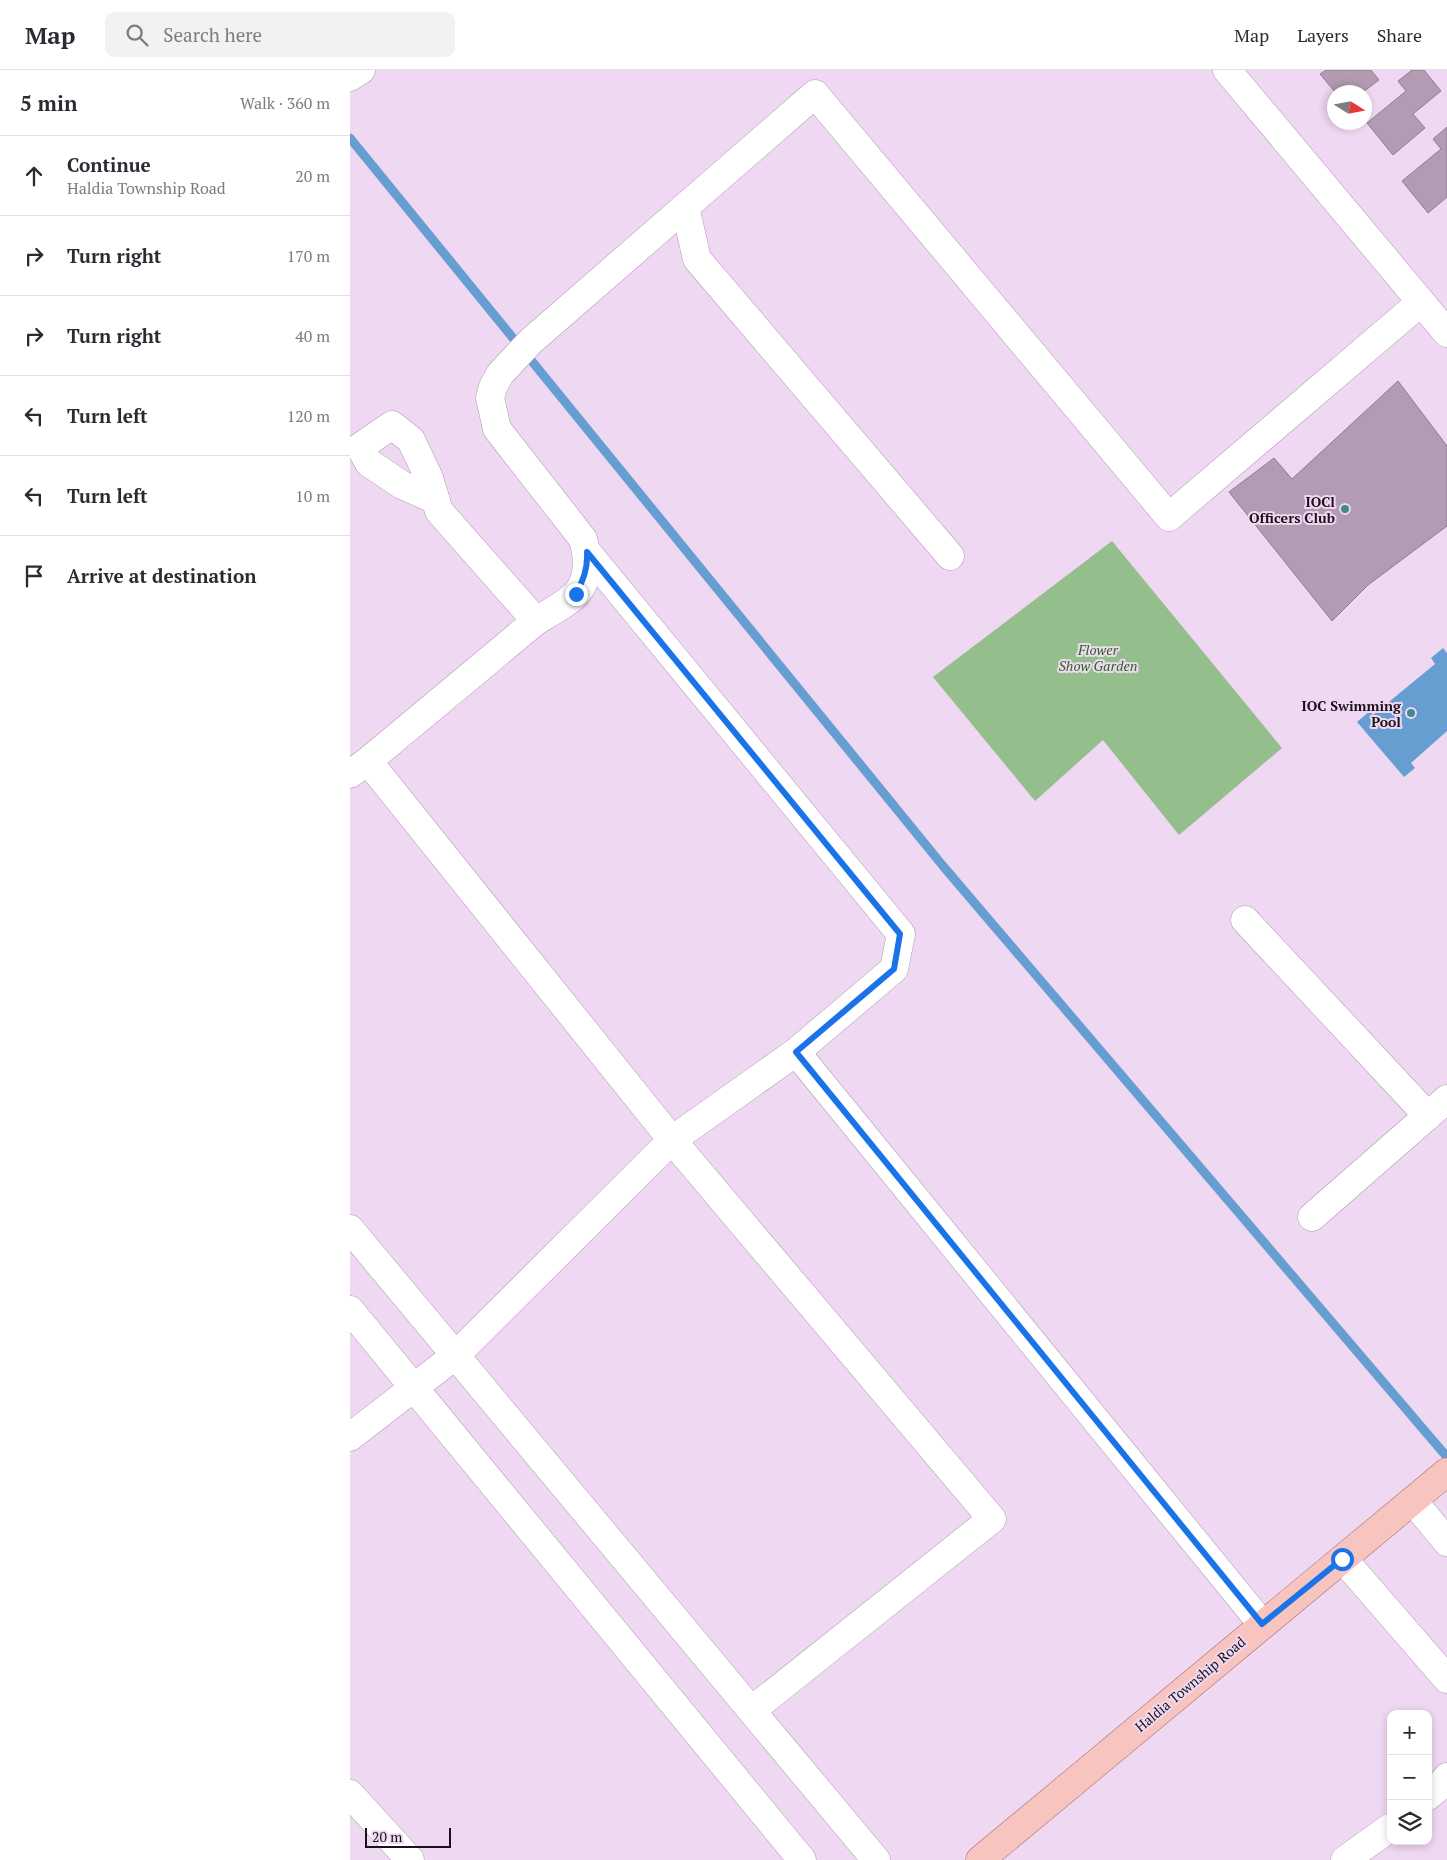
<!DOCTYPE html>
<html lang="en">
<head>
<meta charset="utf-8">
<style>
  :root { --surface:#fff; --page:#f2f2f3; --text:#2b2b33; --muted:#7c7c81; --line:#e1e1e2 }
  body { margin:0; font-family:"PT Serif",serif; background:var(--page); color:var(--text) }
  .controls { position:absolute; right:15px; bottom:15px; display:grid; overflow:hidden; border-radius:10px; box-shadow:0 2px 8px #0003 }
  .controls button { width:45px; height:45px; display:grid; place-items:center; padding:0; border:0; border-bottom:1px solid var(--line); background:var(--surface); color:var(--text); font:25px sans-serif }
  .compass { position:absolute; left:977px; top:15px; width:45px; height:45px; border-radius:50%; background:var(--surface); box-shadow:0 2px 8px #0003; rotate:101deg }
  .scale { position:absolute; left:15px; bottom:12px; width:86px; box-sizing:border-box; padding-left:5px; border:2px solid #1a121b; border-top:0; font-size:14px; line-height:18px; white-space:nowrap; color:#1a121b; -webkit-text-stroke:4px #efd8f1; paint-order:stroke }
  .stop { position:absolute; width:15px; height:15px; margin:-11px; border:4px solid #1a73e8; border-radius:50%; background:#fff }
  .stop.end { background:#1a73e8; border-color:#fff; box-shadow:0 1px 5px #0008 }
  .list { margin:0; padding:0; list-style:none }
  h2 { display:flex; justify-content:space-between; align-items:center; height:65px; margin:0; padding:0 20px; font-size:21px }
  h2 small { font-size:16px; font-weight:400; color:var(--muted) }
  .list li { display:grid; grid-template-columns:32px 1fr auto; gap:15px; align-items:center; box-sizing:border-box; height:80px; padding:0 20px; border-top:1px solid var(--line) }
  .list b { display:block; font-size:19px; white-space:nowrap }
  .list p { margin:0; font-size:16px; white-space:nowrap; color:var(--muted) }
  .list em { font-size:16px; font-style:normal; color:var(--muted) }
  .icon { flex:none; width:28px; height:28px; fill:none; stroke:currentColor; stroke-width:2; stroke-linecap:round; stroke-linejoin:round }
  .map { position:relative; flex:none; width:1097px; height:1790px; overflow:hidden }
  header { display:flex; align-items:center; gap:30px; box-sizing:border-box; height:70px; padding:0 25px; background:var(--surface); border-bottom:1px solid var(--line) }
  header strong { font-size:24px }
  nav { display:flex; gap:28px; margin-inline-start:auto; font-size:18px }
  .search { width:350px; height:45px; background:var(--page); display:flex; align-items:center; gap:12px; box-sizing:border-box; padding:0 18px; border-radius:10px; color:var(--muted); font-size:19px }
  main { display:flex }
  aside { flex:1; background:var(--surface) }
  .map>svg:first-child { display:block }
</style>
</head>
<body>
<header>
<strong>Map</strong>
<div class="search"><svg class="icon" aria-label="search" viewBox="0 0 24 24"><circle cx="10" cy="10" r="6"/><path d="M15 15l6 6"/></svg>Search here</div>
<nav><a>Map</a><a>Layers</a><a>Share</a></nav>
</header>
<main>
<aside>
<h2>5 min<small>Walk · 360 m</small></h2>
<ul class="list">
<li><svg class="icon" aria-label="ahead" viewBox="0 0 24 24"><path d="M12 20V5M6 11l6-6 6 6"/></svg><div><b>Continue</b><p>Haldia Township Road</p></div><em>20 m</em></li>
<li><svg class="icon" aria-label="right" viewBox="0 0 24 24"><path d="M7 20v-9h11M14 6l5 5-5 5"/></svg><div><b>Turn right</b></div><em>170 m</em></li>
<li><svg class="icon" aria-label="right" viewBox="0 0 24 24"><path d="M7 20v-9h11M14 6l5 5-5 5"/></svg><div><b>Turn right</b></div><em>40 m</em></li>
<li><svg class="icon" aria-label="left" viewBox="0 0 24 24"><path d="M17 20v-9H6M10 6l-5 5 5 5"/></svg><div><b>Turn left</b></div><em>120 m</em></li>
<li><svg class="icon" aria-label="left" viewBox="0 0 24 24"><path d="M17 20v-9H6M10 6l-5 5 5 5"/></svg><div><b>Turn left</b></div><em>10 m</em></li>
<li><svg class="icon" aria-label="arrive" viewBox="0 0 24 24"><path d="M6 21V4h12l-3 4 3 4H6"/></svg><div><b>Arrive at destination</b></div></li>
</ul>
</aside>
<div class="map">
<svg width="1097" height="1790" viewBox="0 0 1097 1790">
  <rect width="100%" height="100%" fill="#efd8f1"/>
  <polygon fill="#94be8b" points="762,471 932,678 829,765 753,670 685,731 583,607"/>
  <polygon fill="#669ed1" points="1093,578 1097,583 1097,661 1061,693 1065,698 1054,707 1007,652 1020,641 1023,645 1085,594 1081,588"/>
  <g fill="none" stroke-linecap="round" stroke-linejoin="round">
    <polyline stroke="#669ed1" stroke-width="9" points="0,68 593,796 1097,1387"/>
  </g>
  <g fill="#b29cb4" stroke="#917c93">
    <polygon points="976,0 1021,0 1029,10 1013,22 985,22 970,4"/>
    <polygon points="1062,0 1074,0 1091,21 1063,44 1075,58 1043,85 1017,53 1056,21 1048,11"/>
    <polygon points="1097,57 1097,127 1078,143 1052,111 1091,79 1083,69"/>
    <polygon points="1048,311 1097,376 1097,456 1018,515 982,551 879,422 924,388 942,409"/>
  </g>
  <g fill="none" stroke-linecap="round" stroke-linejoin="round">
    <g stroke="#b09ab3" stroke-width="29">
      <g id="minor">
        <polyline points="877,0 1097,263"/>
        <polyline points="0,7 11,0"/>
        <polyline points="335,137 347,189 600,486"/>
        <polyline points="237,482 551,864 544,899 446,982 322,1070 642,1449 402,1640"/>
        <path d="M186 551C197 544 215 535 225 525 240 510 238 487 233 469L147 359 140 328 143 317 150 304 181 271 465 24 819 447 1071 232"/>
        <polyline points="18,691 186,551 89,441 79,408 61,370 42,355 10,377 19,393 52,415 86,430"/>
        <polyline points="0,704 18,691 322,1070 106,1285 0,1367"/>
        <polyline points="895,850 1078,1046"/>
        <polyline points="446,982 912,1554"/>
        <polyline points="962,1147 1097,1029"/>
        <polyline points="0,1159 526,1790"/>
        <polyline points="0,1240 452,1790"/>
        <polyline points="1063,1431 1097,1472"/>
        <polyline points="993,1489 1097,1609"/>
        <polyline points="0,1724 60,1790"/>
        <polyline points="1078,1726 1090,1716 1097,1707"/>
        <polyline points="995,1790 1041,1757"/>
      </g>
    </g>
    <g stroke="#a76c6b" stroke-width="29">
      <polyline id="major" points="630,1790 1097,1402"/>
    </g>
    <use href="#minor" stroke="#fff" stroke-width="28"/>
    <use href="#major" stroke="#f8c4c0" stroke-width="28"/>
  </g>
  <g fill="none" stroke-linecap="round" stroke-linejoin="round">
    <path stroke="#1a73e8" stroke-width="6" d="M226 524C233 510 238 499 237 482L550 864 544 899 446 982 912 1554 992 1489"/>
  </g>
  <g fill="#41898e" stroke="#efd8f1" stroke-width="2">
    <circle cx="995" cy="439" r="5"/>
    <circle cx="1061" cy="643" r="5"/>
  </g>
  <g text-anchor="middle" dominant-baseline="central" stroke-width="4" stroke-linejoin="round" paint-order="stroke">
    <g font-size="14" font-weight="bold" fill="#1a121b" stroke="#efd8f1" text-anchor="end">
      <text x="985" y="431">IOCl<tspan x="985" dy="16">Officers Club</tspan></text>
      <text x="1051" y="635">IOC Swimming<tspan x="1051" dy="16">Pool</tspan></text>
    </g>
    <g font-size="14" font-style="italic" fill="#28671a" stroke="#efd8f1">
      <text x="748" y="579">Flower<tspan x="748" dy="16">Show Garden</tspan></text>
    </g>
    <g font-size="14" fill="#1a121b" stroke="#efd8f1">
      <text transform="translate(840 1614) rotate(-40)">Haldia Township Road</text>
    </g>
  </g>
</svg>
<div class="controls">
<button>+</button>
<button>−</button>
<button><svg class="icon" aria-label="layers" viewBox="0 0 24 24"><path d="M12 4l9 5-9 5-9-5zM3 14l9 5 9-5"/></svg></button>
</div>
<svg class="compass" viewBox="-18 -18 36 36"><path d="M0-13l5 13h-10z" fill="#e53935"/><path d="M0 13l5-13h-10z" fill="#7c7c81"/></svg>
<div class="scale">20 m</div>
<div class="stop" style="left:992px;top:1489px"></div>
<div class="stop end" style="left:226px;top:524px"></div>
</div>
</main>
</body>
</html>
